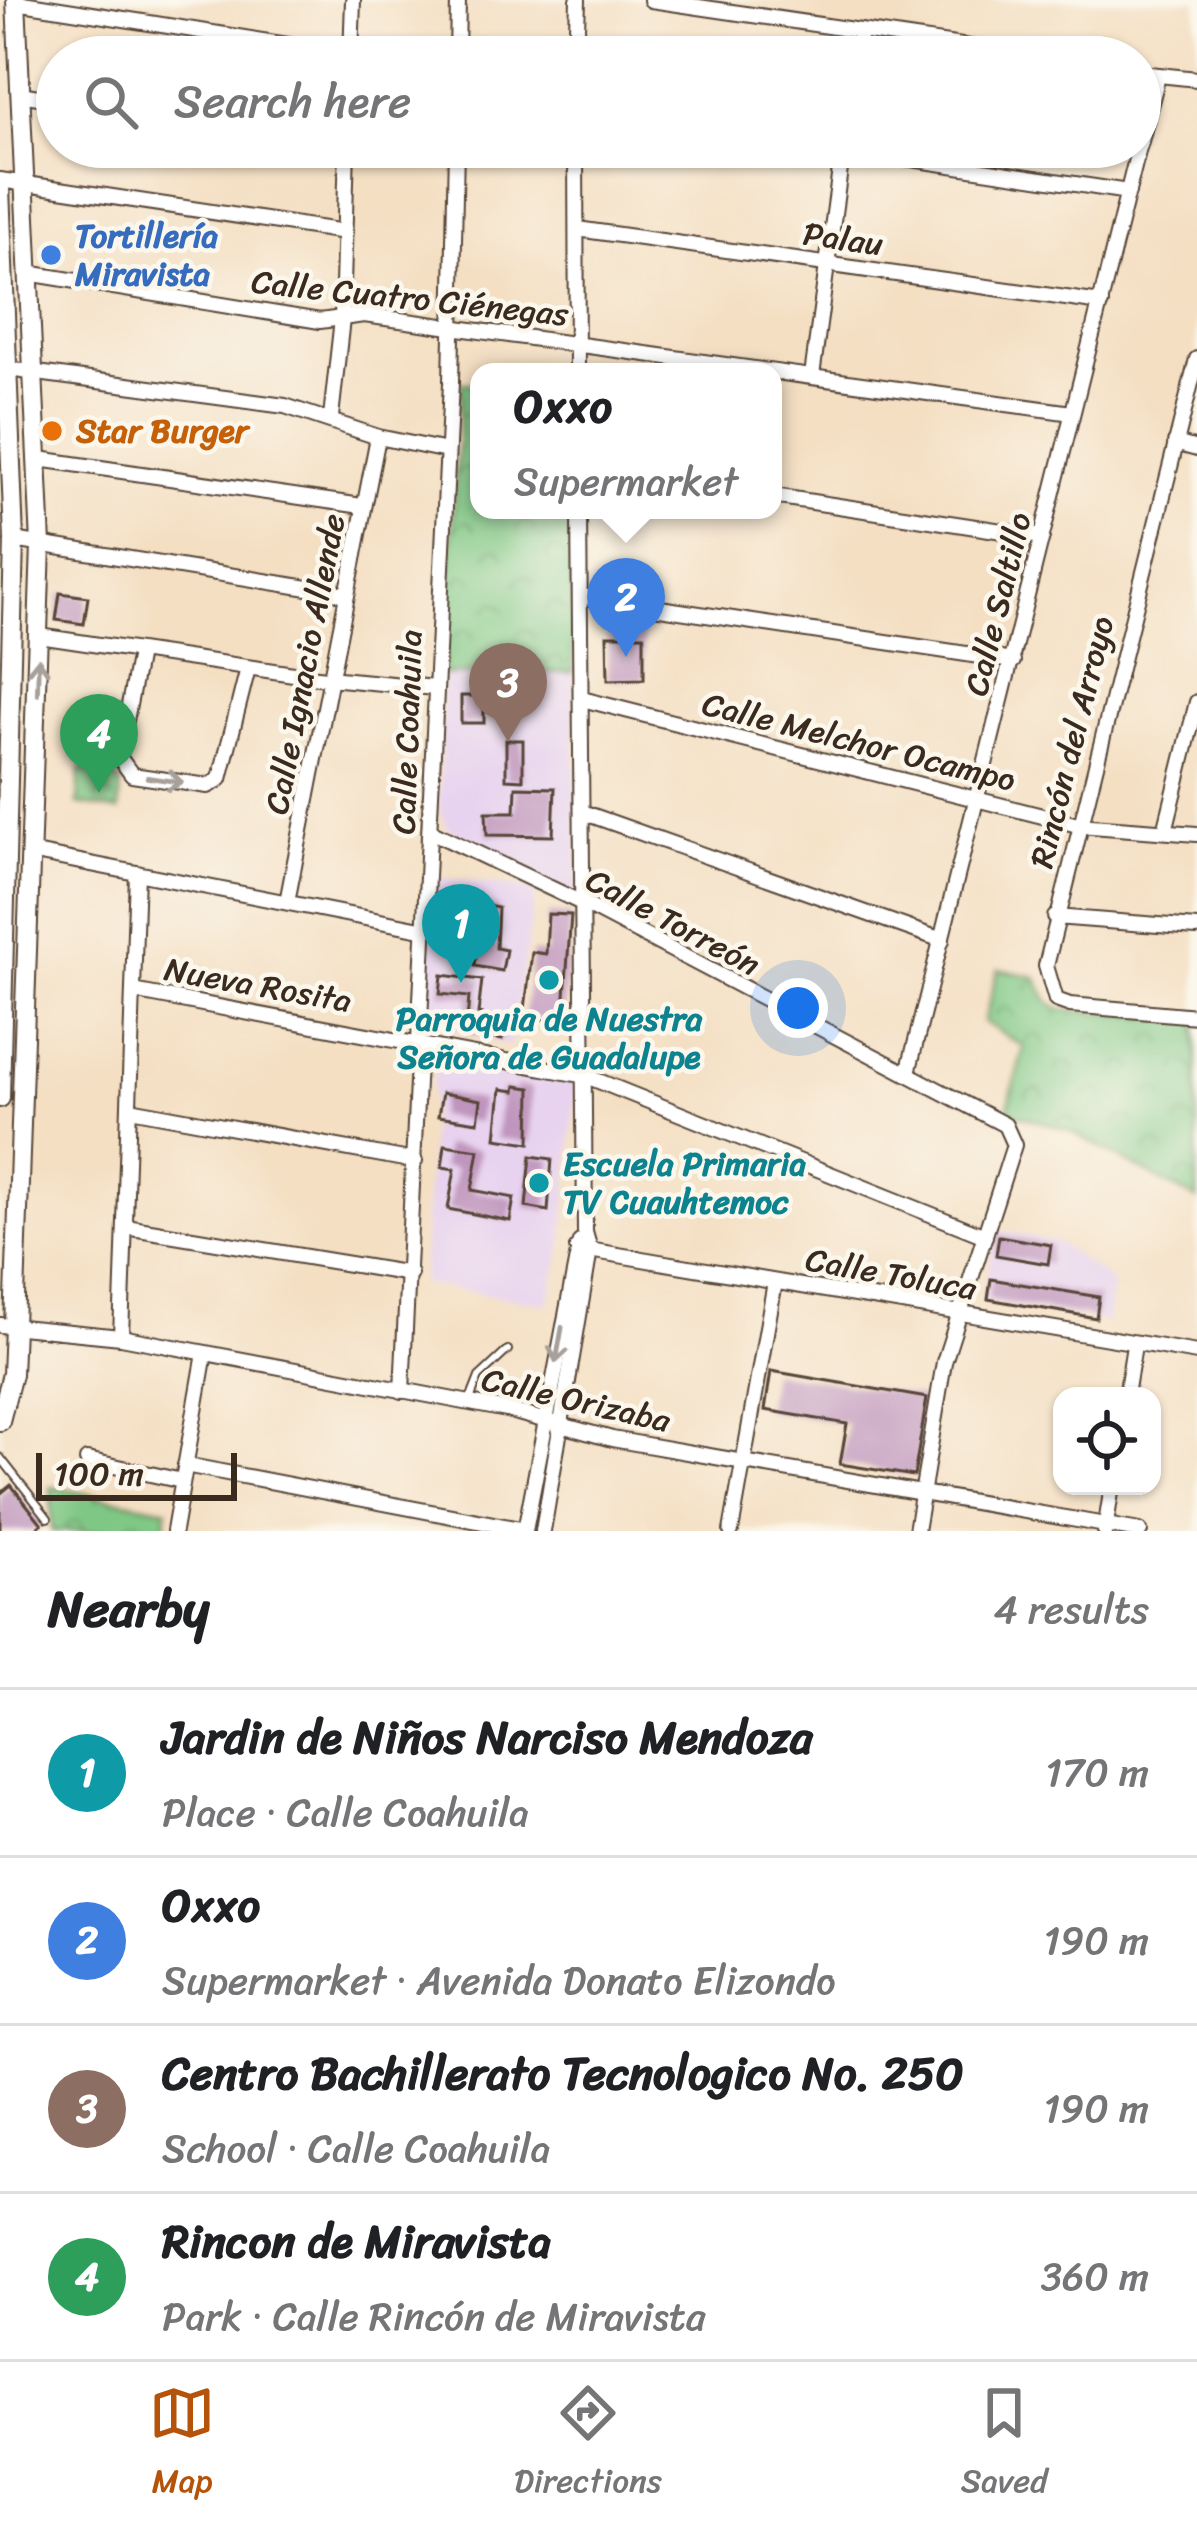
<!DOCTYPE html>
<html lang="en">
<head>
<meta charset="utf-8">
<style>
  :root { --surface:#fff; --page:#f6f6f6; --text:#202124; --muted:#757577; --line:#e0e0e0; --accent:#b45309 }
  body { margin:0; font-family:Sriracha,sans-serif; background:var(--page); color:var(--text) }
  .controls { position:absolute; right:36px; bottom:36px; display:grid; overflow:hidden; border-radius:24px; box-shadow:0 3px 9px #0004 }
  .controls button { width:108px; height:108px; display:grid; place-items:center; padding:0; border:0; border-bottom:3px solid var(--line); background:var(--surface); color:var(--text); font:60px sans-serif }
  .scale { position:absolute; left:36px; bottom:30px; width:201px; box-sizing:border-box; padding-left:12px; border:6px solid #3b2a1e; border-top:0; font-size:33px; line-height:42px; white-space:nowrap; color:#3b2a1e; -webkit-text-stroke:9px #fbf7ec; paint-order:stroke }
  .you { position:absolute; left:798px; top:1008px; width:42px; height:42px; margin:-30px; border:9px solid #fff; border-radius:50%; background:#1a73e8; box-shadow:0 0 0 18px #1a73e833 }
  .badge { display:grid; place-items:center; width:78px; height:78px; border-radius:50%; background:var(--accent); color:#fff; font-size:39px; font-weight:700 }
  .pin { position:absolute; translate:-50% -99px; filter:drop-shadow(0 3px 6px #0008) }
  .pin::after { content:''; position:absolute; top:63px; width:42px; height:36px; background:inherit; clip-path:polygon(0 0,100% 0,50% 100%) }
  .popup { position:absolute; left:470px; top:363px; width:312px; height:156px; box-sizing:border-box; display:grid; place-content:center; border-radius:24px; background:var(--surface); filter:drop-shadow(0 3px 9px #0005); font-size:39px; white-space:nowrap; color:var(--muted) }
  .popup b { font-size:45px; color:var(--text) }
  .popup::after { content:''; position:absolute; left:50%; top:100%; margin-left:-24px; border:24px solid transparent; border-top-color:var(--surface) }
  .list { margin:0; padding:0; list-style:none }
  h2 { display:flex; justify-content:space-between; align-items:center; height:156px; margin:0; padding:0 48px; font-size:51px }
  h2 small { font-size:39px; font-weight:400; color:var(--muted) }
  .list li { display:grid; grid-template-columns:78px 1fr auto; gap:36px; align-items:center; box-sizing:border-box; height:168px; padding:0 48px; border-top:3px solid var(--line) }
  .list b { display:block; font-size:45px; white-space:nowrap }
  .list p { margin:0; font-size:39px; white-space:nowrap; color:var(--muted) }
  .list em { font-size:39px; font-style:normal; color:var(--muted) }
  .icon { flex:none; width:66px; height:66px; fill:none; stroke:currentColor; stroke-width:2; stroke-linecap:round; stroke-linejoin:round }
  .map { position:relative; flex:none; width:1197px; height:1531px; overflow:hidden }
  .search { position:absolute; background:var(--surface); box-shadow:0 3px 9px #0004; left:36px; right:36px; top:36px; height:132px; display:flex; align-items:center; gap:30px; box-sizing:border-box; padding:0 42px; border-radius:66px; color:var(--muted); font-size:45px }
  .sheet { height:828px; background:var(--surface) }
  nav { display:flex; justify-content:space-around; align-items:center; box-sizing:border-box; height:168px; border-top:3px solid var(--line); background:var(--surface); font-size:33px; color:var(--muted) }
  nav a { display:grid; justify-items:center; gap:6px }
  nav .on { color:var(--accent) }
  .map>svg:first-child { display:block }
</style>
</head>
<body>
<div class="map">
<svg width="1197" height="1531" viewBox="0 0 1197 1531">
  <defs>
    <pattern id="park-crowns" width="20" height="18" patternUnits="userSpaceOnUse" patternTransform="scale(3)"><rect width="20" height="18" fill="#7fc784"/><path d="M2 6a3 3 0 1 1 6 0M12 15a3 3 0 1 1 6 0" fill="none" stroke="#69a26b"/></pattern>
  </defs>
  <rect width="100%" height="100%" fill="#fbf7ec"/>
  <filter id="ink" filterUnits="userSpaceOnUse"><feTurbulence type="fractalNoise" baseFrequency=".00833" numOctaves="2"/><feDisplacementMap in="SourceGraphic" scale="24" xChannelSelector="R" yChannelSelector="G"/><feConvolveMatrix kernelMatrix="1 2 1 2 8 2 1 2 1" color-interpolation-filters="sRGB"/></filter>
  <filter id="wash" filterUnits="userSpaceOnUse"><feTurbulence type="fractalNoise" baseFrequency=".004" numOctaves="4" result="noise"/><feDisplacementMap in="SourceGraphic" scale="48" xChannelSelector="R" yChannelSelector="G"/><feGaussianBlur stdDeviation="2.7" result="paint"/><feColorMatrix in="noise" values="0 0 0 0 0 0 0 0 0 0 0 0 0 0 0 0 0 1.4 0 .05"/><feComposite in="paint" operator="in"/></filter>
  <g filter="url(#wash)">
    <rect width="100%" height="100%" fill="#f4dfc3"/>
    <g fill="#e7d2ef">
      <polygon points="573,672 578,897 447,828 439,810 443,675"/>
      <polygon points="425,875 536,890 510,1046 423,1020"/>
      <polygon points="441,1053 572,1078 576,1086 563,1244 548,1304 422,1284 433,1076"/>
      <polygon points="997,1230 1057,1242 1112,1282 1107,1322 986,1302 982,1298"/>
    </g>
    <g fill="url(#park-crowns)" stroke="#5d7851" stroke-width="3">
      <polygon points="462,383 479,384 479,510 571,510 573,672 443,675"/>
      <polygon points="80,769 106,771 121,783 119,811 78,804"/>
      <polygon points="998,969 1036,977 1048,1002 1061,1009 1197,1022 1197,1200 1070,1131 1007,1111 1024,1047 984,1022"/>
      <polygon points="51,1487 167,1509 164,1531 52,1531"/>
    </g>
    <g id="blocks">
      <g fill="#c095bd">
        <polygon points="60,593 88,597 84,624 56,620"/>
        <polygon points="607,635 644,635 644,679 608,680"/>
        <polygon points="512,678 531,678 532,704 512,705"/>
        <rect x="461" y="696" width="23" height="27"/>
        <polygon points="506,740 523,740 523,780 506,779"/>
        <polygon points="516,787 555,788 553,836 487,835 486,812 515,812"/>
        <polygon points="449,899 498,908 496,948 506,950 502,971 475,966 480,927 445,919"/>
        <polygon points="548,914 571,915 563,1022 524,1017 532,952 546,954"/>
        <polygon points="442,975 482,980 478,1014 504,1020 502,1040 466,1033 469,997 440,994"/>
        <polygon points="516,1086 531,1088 530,1143 496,1138 501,1089 515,1091"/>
        <polygon points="442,1093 481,1100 478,1122 438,1116"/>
        <polygon points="445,1145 479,1150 472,1190 514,1198 510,1221 448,1209 455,1169 442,1167"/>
        <polygon points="531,1156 552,1159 548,1211 526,1207"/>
        <polygon points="999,1236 1051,1245 1048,1264 996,1255"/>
        <polygon points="991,1279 1099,1297 1096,1318 988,1299"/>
        <polygon points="771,1371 927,1398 914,1476 840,1464 847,1424 765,1410"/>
        <polygon points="11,1485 42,1524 32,1531 0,1531 0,1494"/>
      </g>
    </g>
  </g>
  <g filter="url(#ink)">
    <use href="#blocks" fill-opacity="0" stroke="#574537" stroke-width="3"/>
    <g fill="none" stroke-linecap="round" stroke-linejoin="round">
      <g stroke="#574537" stroke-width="10">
        <g id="lane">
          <polyline points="470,1400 479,1377 508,1350"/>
          <polyline points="0,1457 48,1518"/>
        </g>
      </g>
      <g stroke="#574537" stroke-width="18">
        <g id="street">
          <polyline points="651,0 1037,57"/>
          <polyline points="16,2 352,55"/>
          <polyline points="351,57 353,0"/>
          <polyline points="457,57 458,0"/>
          <polyline points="576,57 578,0"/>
          <polyline points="857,57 860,34"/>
          <polyline points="1140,73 1197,79"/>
          <polyline points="20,94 57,100"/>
          <polyline points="1140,145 1158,76"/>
          <polyline points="576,147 577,372"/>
          <polyline points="832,147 1128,192"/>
          <polyline points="0,180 345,232"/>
          <polyline points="577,229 1101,303"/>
          <polyline points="28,273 320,321 364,315 1072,413"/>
          <polyline points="1197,359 1046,966 1056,1000 1070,1005 1197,1016"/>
          <polyline points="0,368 285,406 378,437 447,451"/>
          <polyline points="812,376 843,147"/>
          <polyline points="331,417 342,319 347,147"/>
          <polyline points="1175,443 1197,449"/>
          <polyline points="39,459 362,506"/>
          <polyline points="773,496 1042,537"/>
          <polyline points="14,540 345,594"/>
          <polyline points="580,596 1013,661"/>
          <polyline points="39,636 307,676 435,688"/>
          <polyline points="139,653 119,757 132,775 208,786 220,779 248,668"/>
          <polyline points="582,699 1078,825 1197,834"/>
          <polyline points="585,813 942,940"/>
          <polyline points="430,831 586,905 1005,1125 1014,1145 944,1362 916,1531"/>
          <polyline points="1165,831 1197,702"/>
          <polyline points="30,852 426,930"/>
          <polyline points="287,902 378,437"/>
          <polyline points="1055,917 1197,928"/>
          <polyline points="133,991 586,1076 985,1236"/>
          <polyline points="908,1073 1139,147"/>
          <polyline points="130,1109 415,1161"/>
          <polyline points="126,1227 410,1274"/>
          <polyline points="577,1248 1197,1353"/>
          <polyline points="0,1325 121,1337 507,1410 612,1439 1140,1531"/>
          <polyline points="121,1337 137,873"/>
          <polyline points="402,1391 451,383 456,147"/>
          <polyline points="1126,1396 1134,1345"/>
          <polyline points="87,1460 182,1481"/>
          <polyline points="185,1465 525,1530"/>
          <polyline points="174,1531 205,1353"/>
          <polyline points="525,1531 580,1242"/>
          <polyline points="543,1531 590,1250 585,1232 579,510"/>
          <polyline points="731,1531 775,1282"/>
          <polyline points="1105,1531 1112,1486"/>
        </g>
      </g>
      <g stroke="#574537" stroke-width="22">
        <g id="secondary">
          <polyline points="0,188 14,540 0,1098"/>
          <polyline points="0,1421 12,1374 14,1327 41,545 16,0"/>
        </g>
      </g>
      <use href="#lane" stroke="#fff" stroke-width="6"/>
      <use href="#street" stroke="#fff" stroke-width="14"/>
      <use href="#secondary" stroke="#fff" stroke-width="18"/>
    </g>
    <defs><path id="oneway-shaft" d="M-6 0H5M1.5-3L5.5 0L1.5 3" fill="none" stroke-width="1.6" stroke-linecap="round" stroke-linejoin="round" transform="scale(3)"/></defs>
    <g stroke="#a79f9a">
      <use href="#oneway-shaft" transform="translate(38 676) rotate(-88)"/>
      <use href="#oneway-shaft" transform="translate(165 780) rotate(8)"/>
      <use href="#oneway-shaft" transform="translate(559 1345) rotate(100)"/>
    </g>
  </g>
  <circle fill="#3f7fe0" stroke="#fbf7ec" stroke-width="4.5" cx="51" cy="255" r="12"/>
  <circle fill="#e8710a" stroke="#fbf7ec" stroke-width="4.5" cx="52" cy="431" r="12"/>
  <g fill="#0f9aa8" stroke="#fbf7ec" stroke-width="4.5">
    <circle cx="549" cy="980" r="12"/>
    <circle cx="539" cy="1183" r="12"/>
  </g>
  <g text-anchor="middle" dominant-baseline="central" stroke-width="9" stroke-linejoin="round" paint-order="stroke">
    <g font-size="33" font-weight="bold" fill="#366cbe" stroke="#fbf7ec" text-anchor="start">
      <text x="75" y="236">Tortillería<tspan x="75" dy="38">Miravista</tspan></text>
    </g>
    <g font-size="33" fill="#3b2a1e" stroke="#fbf7ec">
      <text transform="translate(843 239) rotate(8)">Palau</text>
      <text transform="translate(410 298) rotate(6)">Calle Cuatro Ciénegas</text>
      <text transform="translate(998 604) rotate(-76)">Calle Saltillo</text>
      <text transform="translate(305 664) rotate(-79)">Calle Ignacio Allende</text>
      <text transform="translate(407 732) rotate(-88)">Calle Coahuila</text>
      <text transform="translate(859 742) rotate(14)">Calle Melchor Ocampo</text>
      <text transform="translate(1072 742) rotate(-76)">Rincón del Arroyo</text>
      <text transform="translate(673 922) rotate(28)">Calle Torreón</text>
      <text transform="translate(258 985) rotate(10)">Nueva Rosita</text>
      <text transform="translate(891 1274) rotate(10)">Calle Toluca</text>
      <text transform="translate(576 1400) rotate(13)">Calle Orizaba</text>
    </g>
    <g font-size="33" font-weight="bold" fill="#c56008" stroke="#fbf7ec" text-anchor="start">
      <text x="76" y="431">Star Burger</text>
    </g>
    <g font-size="33" font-weight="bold" fill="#0d838f" stroke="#fbf7ec">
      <text x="549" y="1019">Parroquia de Nuestra<tspan x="549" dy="38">Señora de Guadalupe</tspan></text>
      <text x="563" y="1164" text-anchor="start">Escuela Primaria<tspan x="563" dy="38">TV Cuauhtemoc</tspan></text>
    </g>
  </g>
</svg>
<div class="controls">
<button><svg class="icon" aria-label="locate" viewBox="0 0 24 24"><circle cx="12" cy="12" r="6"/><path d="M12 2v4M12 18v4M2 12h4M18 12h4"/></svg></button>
</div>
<div class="scale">100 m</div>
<div class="you"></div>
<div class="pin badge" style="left:461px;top:983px;background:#0f9aa8">1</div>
<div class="pin badge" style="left:626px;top:657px;background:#3f7fe0">2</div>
<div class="popup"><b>Oxxo</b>Supermarket</div>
<div class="pin badge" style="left:508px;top:742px;background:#8d6e63">3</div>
<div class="pin badge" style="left:99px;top:793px;background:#2e9e5b">4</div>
<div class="search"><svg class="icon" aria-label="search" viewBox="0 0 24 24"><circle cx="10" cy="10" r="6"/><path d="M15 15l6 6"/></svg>Search here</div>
</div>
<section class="sheet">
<h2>Nearby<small>4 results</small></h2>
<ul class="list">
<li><span class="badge" style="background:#0f9aa8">1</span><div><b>Jardin de Niños Narciso Mendoza</b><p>Place · Calle Coahuila</p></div><em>170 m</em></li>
<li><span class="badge" style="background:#3f7fe0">2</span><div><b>Oxxo</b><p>Supermarket · Avenida Donato Elizondo</p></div><em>190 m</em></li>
<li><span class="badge" style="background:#8d6e63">3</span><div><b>Centro Bachillerato Tecnologico No. 250</b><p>School · Calle Coahuila</p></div><em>190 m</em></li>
<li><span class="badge" style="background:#2e9e5b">4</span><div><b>Rincon de Miravista</b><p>Park · Calle Rincón de Miravista</p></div><em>360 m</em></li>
</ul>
</section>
<nav>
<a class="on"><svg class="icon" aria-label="map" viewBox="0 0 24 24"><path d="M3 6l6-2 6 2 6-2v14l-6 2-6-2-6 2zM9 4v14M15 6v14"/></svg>Map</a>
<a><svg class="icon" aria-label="directions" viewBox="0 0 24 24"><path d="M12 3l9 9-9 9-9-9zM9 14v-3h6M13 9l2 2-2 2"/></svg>Directions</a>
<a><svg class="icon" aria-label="saved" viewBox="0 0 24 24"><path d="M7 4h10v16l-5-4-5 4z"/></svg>Saved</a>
</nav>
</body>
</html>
